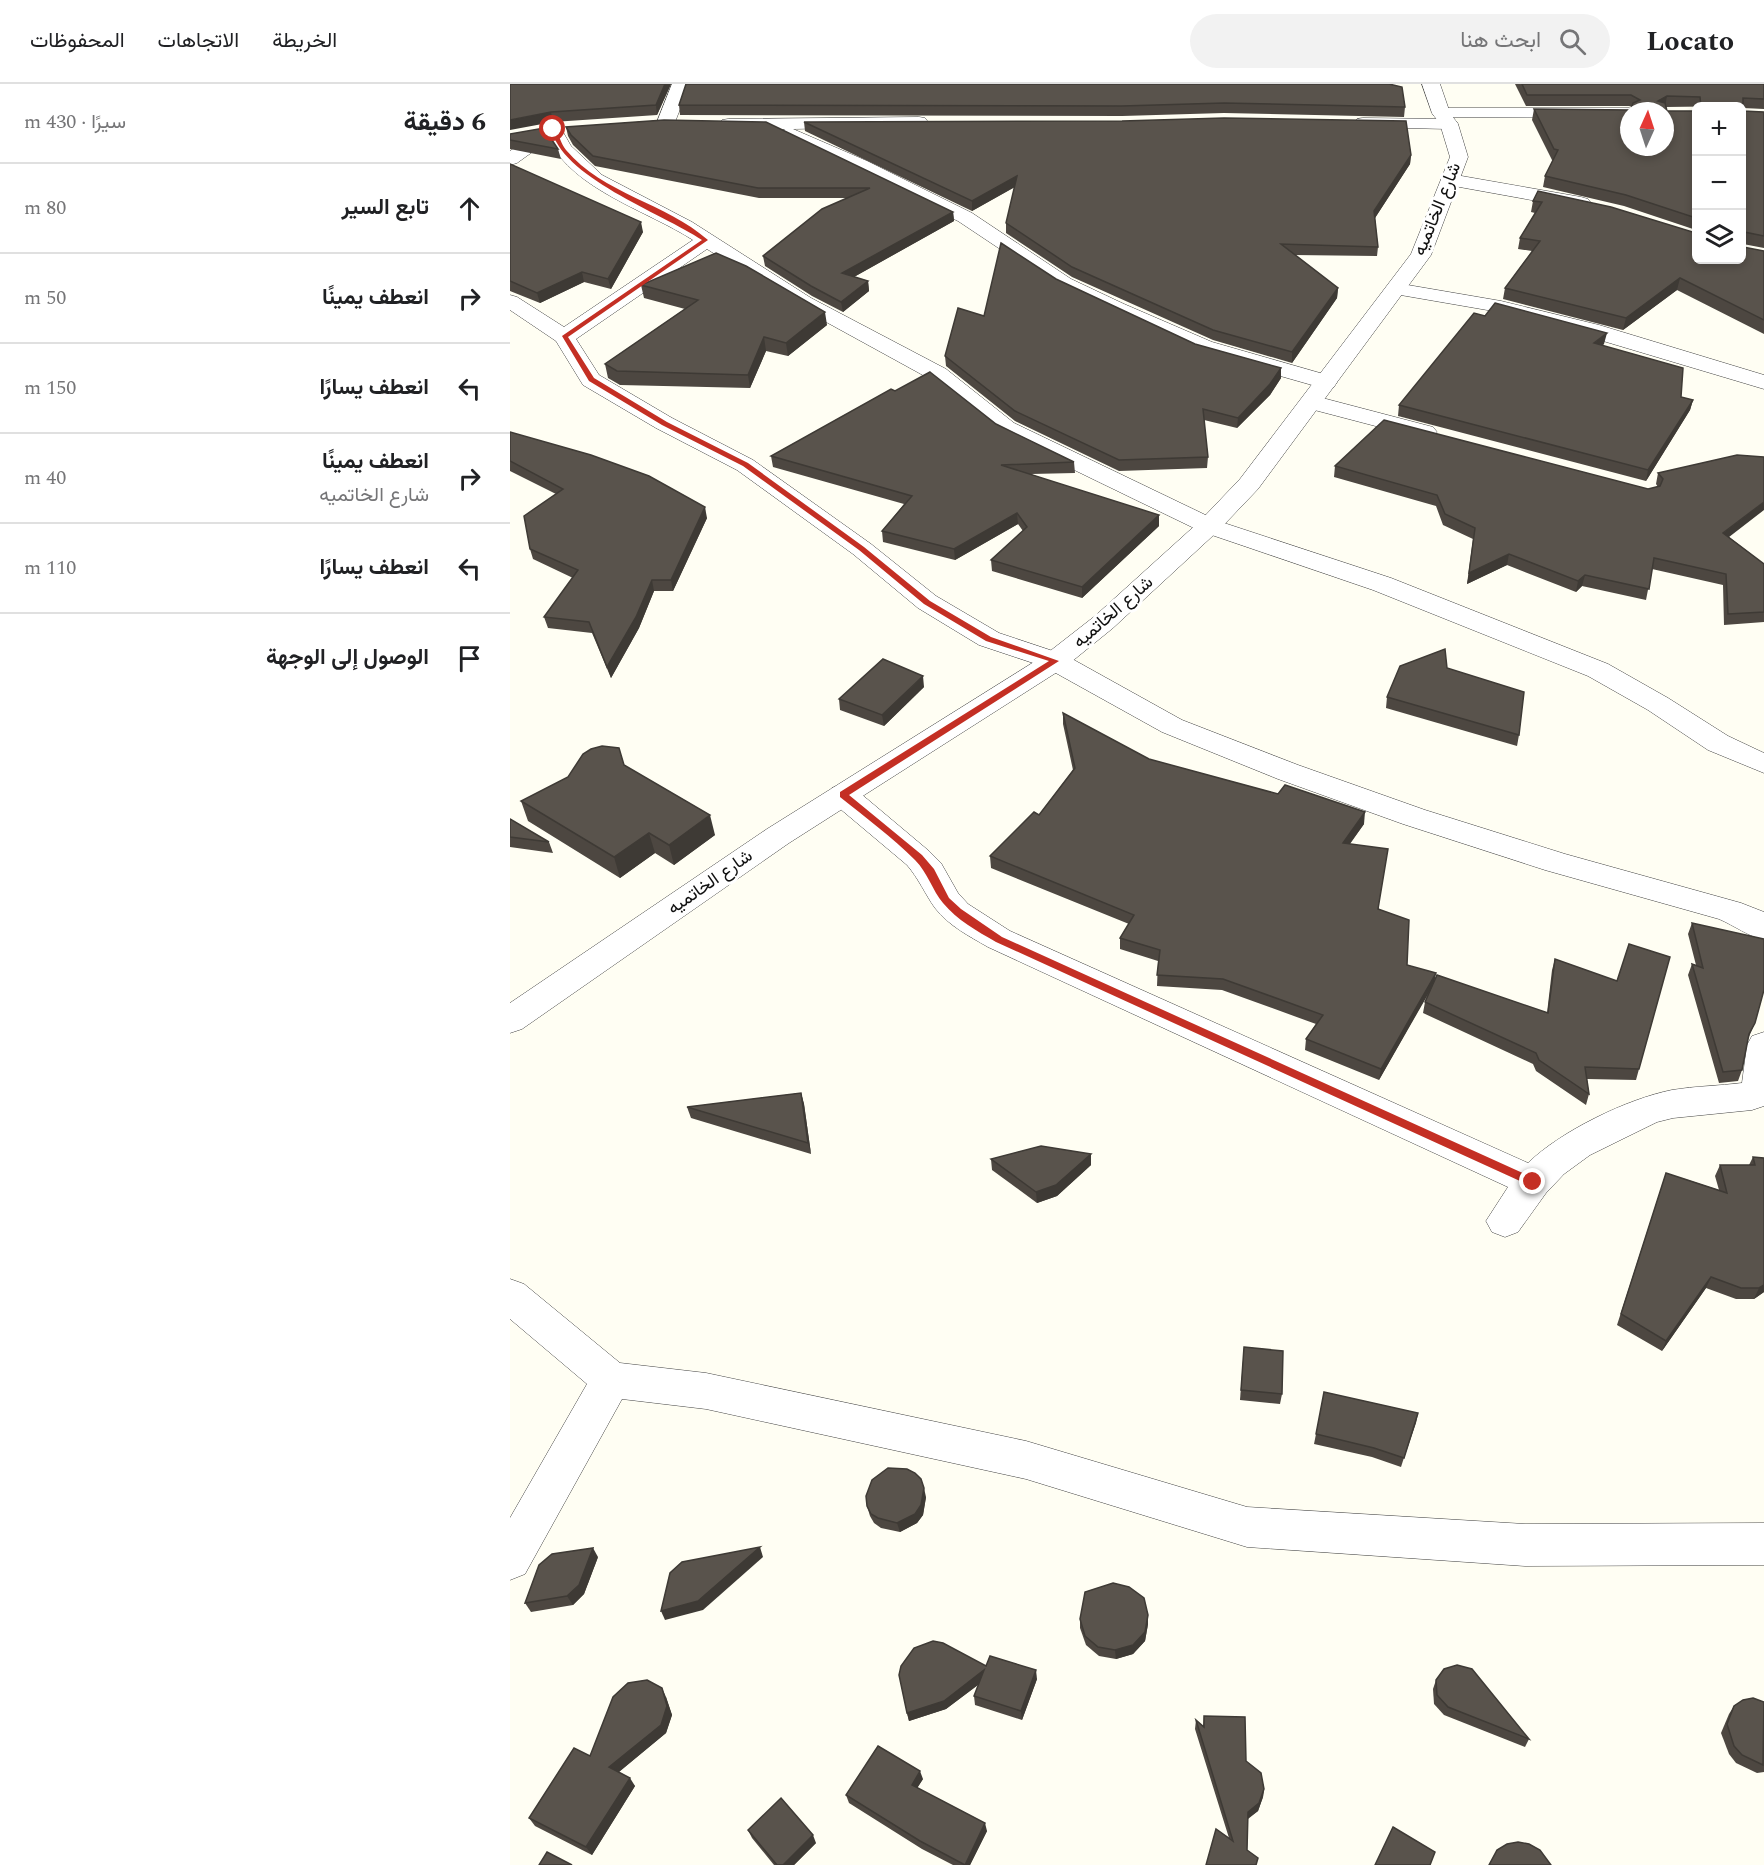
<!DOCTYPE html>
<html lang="ar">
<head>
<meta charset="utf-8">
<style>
  :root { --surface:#fff; --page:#f2f2f2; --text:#202124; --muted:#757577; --line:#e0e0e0 }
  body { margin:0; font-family:Spectral,Vazirmatn,serif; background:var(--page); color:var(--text); direction:rtl }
  .controls { position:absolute; right:18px; top:18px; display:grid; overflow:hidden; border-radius:9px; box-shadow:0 3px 9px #0003 }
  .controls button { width:54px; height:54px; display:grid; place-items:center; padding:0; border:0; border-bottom:2px solid var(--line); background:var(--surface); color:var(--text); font:30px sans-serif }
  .compass { position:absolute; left:1110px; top:18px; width:54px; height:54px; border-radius:50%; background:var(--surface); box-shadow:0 3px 9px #0003; rotate:3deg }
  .stop { position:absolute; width:18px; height:18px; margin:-14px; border:4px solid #c42f24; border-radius:50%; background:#fff }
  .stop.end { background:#c42f24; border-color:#fff; box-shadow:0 2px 6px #0008 }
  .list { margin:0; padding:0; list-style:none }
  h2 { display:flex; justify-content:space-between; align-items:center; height:78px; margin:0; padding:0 24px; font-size:26px }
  h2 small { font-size:20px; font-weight:400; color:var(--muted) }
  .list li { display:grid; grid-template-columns:39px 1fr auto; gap:18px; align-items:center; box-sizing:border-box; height:90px; padding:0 24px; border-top:2px solid var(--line) }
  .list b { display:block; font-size:22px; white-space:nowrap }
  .list p { margin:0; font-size:20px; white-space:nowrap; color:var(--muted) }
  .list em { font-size:20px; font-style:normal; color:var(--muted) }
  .icon { flex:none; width:33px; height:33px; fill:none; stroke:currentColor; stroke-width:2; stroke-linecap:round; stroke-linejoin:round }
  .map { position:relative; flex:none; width:1254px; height:1781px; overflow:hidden; direction:ltr }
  header { display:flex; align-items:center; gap:36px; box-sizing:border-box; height:84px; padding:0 30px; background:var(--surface); border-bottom:2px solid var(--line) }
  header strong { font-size:28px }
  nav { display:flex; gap:33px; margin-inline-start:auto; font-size:21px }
  .search { width:420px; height:54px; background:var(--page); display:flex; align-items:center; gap:15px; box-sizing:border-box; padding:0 21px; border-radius:33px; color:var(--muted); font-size:22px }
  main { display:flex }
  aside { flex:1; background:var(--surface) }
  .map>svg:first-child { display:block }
</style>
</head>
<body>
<header>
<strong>Locato</strong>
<div class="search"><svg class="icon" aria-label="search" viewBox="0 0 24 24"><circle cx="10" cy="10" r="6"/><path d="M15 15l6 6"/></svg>ابحث هنا</div>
<nav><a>الخريطة</a><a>الاتجاهات</a><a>المحفوظات</a></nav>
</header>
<main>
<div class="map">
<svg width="1254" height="1781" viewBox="0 0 1254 1781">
  <rect width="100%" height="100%" fill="#fffef3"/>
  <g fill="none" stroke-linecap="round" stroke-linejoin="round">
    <g stroke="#434343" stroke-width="1">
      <g id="minor">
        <polygon points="162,0 180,0 165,38 162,42 150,42 147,38"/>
        <polygon points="931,24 1119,24 1126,27 1119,27 1119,34 925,33 922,29 925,25"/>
        <polygon points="409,33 415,34 418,38 415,42 283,45 357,77 462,129 561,195 614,220 702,258 824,293 827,298 824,303 816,305 686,268 600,228 547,203 448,137 273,53 270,49 275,45 218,45 212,44 209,40 212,36 218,35"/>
        <polygon points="853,34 939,35 945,36 948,40 945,44 939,45 847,43 844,39 847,35"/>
        <path d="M43 40 49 41 61 62 92 91 182 138 301 214 436 285 504 339 708 437 881 494 1098 580 1158 614 1218 652 1254 669V689L1198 666 1138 626 1078 592 863 506 690 447 488 349 420 295 287 222 197 165 66 255 89 291 162 334 243 376 361 460 426 512 489 549 555 571 672 636 788 681 915 726 1055 770 1231 819 1254 828V856C1238 852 1225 842 1209 835L1035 786 893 740 768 695 652 648 535 583 469 561 408 524 343 470 227 386 146 344 73 301 46 257 0 226V211L7 213 54 243 183 156C138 127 64 106 39 56L7 79 0 81V67L37 41Z"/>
        <polygon points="940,90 1071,113 1078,115 1081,119 1078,123 1071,125 933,100 931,96 933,92"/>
        <polygon points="886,199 991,217 1089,241 1254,291 1254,305 1073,251 983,227 879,209 876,205 879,201"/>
        <polygon points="801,311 923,343 927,348 923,353 915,355 793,323 790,318 793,313"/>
        <path d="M333 701 344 704 419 767 431 779 448 809 458 820 500 847 1018 1079C1051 1047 1117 1015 1162 1006 1185 1002 1209 1002 1232 999L1237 961 1242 952 1254 948V1022L1242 1026 1163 1034 1147 1038 1080 1071 1054 1090 1036 1109 1008 1148 995 1153 982 1148 976 1137 998 1103 478 863C459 852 439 842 425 824 415 810 409 795 397 781L322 718 318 711 322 704Z"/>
        <polygon points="0,1195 14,1200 110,1279 196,1289 516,1357 737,1423 1015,1440 1254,1439 1254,1481 1015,1482 737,1463 516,1395 196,1325 112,1315 15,1490 0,1496 0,1434 77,1300 0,1235"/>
      </g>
    </g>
    <g stroke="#434343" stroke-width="1">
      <polygon id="tertiary" points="912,0 930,0 940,29 948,40 958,73 921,171 748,405 708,447 603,544 555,583 279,759 12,945 0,949 0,919 257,745 535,571 585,532 690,437 730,395 901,170 940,73 930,40 922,29"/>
    </g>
    <use href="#minor" fill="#fff" fill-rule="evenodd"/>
    <use href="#tertiary" fill="#fff" fill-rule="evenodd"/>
  </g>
  <g fill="#4d4741">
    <polygon points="0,0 161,0 147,31 43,38"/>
    <polygon points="176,0 895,23 894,33 714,29 612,32 170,31 169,21"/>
    <polygon points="1005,0 1254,0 1254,25 1233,24 1233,27 1254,28 1254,164 1233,160 1233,163 1254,167 1254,250 1167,206 1113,246 993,215 995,204 1022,167 1008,165 1010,154 1025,129 1021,128 1023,117 1028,107 1186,176 1232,22 1156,23 1157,27 1186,27 1186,146 1114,122 1033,103 1035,92 1043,76 1042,76 1022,36 1024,25 1121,26 1122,23 1119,22 1016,22"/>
    <polygon points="154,36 443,128 444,137 344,193 358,197 359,207 333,228 302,212 255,182 253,172 338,114 249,114 85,82 63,61 58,52 56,43"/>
    <polygon points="294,38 901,71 900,80 865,134 868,163 867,172 784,171 828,204 827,214 782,279 703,256 562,193 496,149 496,139 505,103 462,127 295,47"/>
    <polygon points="0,50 48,65 51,75 0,65"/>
    <polygon points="0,80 133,148 101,205 74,198 30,219 0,207"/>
    <polygon points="546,195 685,260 771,284 771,294 760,311 727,344 694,336 698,373 697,384 609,387 505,337 436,282 435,272 474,232"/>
    <polygon points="131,201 317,241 278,272 256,267 240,304 110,301 98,294 95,280 175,225 134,214"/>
    <polygon points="1094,260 1093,261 1171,313 1183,316 1180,326 1136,397 888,332 889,321"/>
    <polygon points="486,340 564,378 565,389 521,390 649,442 572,514 482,487 481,476 513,447 508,440 445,476 373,458 372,447 394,420 263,383 261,372"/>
    <polygon points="0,348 197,434 163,507 144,507 129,544 101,594 82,549 38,544 34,533 63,494 23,475 20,465 46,410 0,387"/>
    <polygon points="825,382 1138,405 1148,403 1146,400 1148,389 1219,453 1254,480 1254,538 1214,541 1213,501 1142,485 1136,516 1072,502 1066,508 997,481 957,500 963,455 933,441 926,422 824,393"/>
    <polygon points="937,584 1009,651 1007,662 876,624 877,613"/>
    <polygon points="414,603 374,642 330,626 329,615"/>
    <polygon points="553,629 639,675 854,740 840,760 869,825 897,881 924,897 1037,929 1042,886 1045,875 1129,985 1126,996 1077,995 1079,1010 1076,1021 1026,987 1023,980 913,929 915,918 921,904 869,996 795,966 796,955 806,940 712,906 647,902 648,877 610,865 610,854 619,840 481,784 480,772 529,731 563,686 553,640"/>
    <polygon points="114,681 205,751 164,781 145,769 110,794 18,737 11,717"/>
    <polygon points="0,735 39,758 43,769 0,763"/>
    <polygon points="1182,839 1245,939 1238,955 1232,986 1228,997 1209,999 1178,891 1182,880 1186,881 1178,850"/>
    <polygon points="291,1009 294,1020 301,1070 181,1034 177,1023"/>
    <polygon points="581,1070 581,1081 547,1112 527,1119 482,1086 481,1075"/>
    <polygon points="1243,1073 1254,1074 1254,1208 1244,1215 1226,1215 1196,1204 1152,1267 1107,1241 1156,1089 1209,1106 1205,1092 1210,1081 1239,1081"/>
    <polygon points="734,1263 772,1310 770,1320 730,1316"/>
    <polygon points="908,1329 891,1383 862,1373 804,1360 806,1350"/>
    <polygon points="416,1413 413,1431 407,1439 390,1448 371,1444 364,1439 360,1432 357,1422"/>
    <polygon points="88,1473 74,1510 63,1521 21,1528 15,1519"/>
    <polygon points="638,1531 638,1540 635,1557 623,1570 606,1575 589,1572 576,1561 570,1544 570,1535"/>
    <polygon points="476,1582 527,1595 512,1636 465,1621 464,1612 469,1600 436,1625 399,1637 397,1629"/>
    <polygon points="926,1596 1019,1655 1015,1663 934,1631 924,1620 923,1605"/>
    <polygon points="156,1613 162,1631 156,1649 109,1688 125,1702 82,1771 25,1742 19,1734 80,1672"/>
    <polygon points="1254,1618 1254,1688 1247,1689 1226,1679 1219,1670 1211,1649 1219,1630 1224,1622"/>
    <polygon points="694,1632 736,1677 754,1705 753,1713 748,1727 738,1735 737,1766 719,1754 685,1645 686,1636 693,1642"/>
    <polygon points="413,1695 407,1704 477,1747 460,1781 443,1781 412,1765 339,1719 336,1711"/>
    <polygon points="238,1746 306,1759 284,1781 264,1781 242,1754"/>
  </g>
  <g fill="#3e3a35">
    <polygon points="155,0 161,0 147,31 146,21"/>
    <polygon points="1157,12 1155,23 1148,17"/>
    <polygon points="41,28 43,38 0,46 0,36"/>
    <polygon points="901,71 900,80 863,137 864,127"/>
    <polygon points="507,92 508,101 462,127 462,117"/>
    <polygon points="443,128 444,137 333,199 332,189"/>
    <polygon points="131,138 133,148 101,205 98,195"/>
    <polygon points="72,188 74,198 30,219 27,209"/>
    <polygon points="1170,194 1167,206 1113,246 1116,234"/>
    <polygon points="358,197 359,207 333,228 331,218"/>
    <polygon points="828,204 827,214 782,279 782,268"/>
    <polygon points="315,228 317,241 278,272 276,259"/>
    <polygon points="1097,249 1094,260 1082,269 1084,259"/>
    <polygon points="254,253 256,267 240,304 238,291"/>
    <polygon points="771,284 771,294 760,311 727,344 728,334"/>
    <polygon points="1183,316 1180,326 1136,397 1138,386"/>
    <polygon points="1254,418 1254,426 1210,460 1213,449"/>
    <polygon points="195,423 197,434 163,507 161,496"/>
    <polygon points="507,429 508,440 445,476 444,465"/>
    <polygon points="649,431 649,442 572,514 572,503"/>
    <polygon points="999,470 997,481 957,500 959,489"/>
    <polygon points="1075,491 1072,502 1066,508 1068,497"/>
    <polygon points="142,496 144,507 129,544 101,594 97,583"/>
    <polygon points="413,592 414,603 374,642 372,631"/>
    <polygon points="855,728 854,740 832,770 833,759"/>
    <polygon points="200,731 205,751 164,781 159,761"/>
    <polygon points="139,749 145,769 110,794 104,773"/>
    <polygon points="926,889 924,900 869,996 871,985"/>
    <polygon points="291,1009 294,1020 301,1070 298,1059"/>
    <polygon points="581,1070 581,1081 547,1112 527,1119 526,1108"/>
    <polygon points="1201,1193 1196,1204 1152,1267 1156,1257"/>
    <polygon points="1254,1201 1254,1208 1244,1215 1249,1204"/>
    <polygon points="908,1329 906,1339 891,1383 894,1374"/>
    <polygon points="414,1404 416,1413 413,1431 407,1439 390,1448 387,1439"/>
    <polygon points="250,1463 253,1473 193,1526 155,1536 151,1527"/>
    <polygon points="83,1464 88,1473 74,1510 63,1521 57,1512"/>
    <polygon points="638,1531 638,1540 635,1557 623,1570 606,1575 605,1566"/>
    <polygon points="474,1586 476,1595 436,1625 399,1637 397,1629"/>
    <polygon points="526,1586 527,1595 512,1636 511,1627"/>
    <polygon points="152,1604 156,1613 162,1631 156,1649 105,1691 99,1683"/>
    <polygon points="410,1687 413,1695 404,1709 402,1701"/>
    <polygon points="120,1694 125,1702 82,1771 76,1763"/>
    <polygon points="754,1705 753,1713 748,1727 737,1735 738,1728"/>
    <polygon points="475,1739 477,1747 460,1781 455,1781"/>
    <polygon points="303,1751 306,1759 284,1781 273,1781"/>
  </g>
  <g fill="#59534c" stroke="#3e3a35" stroke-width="1.5" fill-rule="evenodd">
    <polygon points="0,0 155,0 146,21 41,28 0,36"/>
    <polygon points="176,0 879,0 892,3 895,23 714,19 612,22 169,21"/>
    <path d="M1012 0H1254V15L1233 14V27L1254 28V152L1234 148 1233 163 1254 167V236L1170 194 1116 234 995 204 1030 157 1010 154 1032 118 1023 117 1028 107 1101 123 1186 149V176H1232V22H1191L1190 13 1157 12 1148 17 1155 19 1157 27H1186V134L1116 111 1035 92 1048 66 1044 65 1024 25 1121 26 1123 19 1130 16 1121 11H1017ZM1119 27H1155V63H1119Z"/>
    <polygon points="714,34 896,37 901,71 864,127 868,163 771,160 828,204 782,268 703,246 562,183 496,139 507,92 462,117 294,38 612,37"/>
    <polygon points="154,36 256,38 443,128 332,189 358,197 331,218 301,202 253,172 312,125 360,104 248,104 83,72 61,51 56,43"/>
    <polygon points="34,44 48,65 0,56 0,50"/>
    <polygon points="0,80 131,138 98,195 72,188 27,209 0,197"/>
    <polygon points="491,159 546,195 685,260 771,284 760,300 728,334 693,325 698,373 609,376 505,327 435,272 448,224 474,232"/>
    <polygon points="206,169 236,182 315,228 276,259 254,253 238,291 107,287 95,280 188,216 131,201"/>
    <polygon points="985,219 1097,249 1084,259 1173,284 1171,313 1183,316 1138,386 889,321 964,229 975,232"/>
    <polygon points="420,288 486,340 564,378 491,381 649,431 572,503 481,476 517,443 507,429 444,465 372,447 402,412 261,372 381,305 385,307"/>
    <polygon points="874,336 1138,405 1150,402 1153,395 1148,389 1227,371 1254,373 1254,418 1213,449 1254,480 1254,528 1218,530 1216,490 1144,474 1139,505 1075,491 1068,497 999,470 959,489 965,444 935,430 927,411 825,382"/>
    <polygon points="0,348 81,371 139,392 195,423 161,496 142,496 126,533 97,583 79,538 34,533 68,486 20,465 14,432 53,405 0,377"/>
    <polygon points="935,565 937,584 1014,608 1009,651 877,613 890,582"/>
    <polygon points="373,575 413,592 372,631 329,615"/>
    <polygon points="553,629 639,675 768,710 775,701 855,728 833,759 878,765 868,825 899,836 897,881 926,889 871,985 796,955 813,931 713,895 647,891 650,866 610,854 624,831 480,772 524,728 529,731 565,684"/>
    <polygon points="92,662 109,664 114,681 200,731 159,761 139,749 104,773 11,717 58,693 73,670 81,665"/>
    <polygon points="0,735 39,758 0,753"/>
    <polygon points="1182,839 1254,855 1254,906 1245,939 1239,950 1232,986 1213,988 1182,880 1193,884"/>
    <polygon points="1119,860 1160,873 1129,985 1075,983 1079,1010 1029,976 1026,969 915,918 927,891 1038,929 1045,875 1107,897"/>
    <polygon points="291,1009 298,1059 177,1023"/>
    <polygon points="531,1062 581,1070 546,1101 526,1108 481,1075"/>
    <polygon points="1243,1073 1254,1074 1254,1201 1249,1204 1231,1204 1201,1193 1156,1257 1111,1230 1156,1089 1217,1109 1210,1081 1245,1081"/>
    <polygon points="734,1263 773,1267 772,1310 731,1306"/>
    <polygon points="814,1308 908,1329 894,1374 864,1364 806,1350"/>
    <polygon points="378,1384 397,1385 405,1389 411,1395 414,1404 411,1421 405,1430 387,1439 368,1434 361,1430 357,1422 356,1412 362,1396"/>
    <polygon points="250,1463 188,1517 151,1527 160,1489 172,1478"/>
    <polygon points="83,1464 69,1501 57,1512 15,1519 29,1481 42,1470"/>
    <polygon points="603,1499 619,1503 634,1514 638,1531 635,1548 623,1561 605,1566 588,1563 575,1552 570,1535 575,1508"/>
    <polygon points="423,1557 433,1559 476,1582 480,1572 526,1586 511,1627 464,1612 474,1586 434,1617 397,1629 389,1591 391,1582 404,1564"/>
    <polygon points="947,1581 962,1585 1019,1655 938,1623 927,1611 926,1596 934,1585"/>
    <polygon points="137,1596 152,1604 157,1622 151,1641 99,1683 120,1694 76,1763 19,1734 64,1664 80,1672 103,1613 118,1599"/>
    <polygon points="1243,1614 1254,1618 1253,1681 1232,1671 1224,1662 1217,1640 1224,1622 1233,1616"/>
    <polygon points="694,1632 735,1633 736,1677 751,1689 754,1705 749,1719 738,1728 737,1766 748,1774 746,1781 696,1781 706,1745 723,1757 686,1636 694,1643"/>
    <polygon points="368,1662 410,1687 402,1701 475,1739 455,1781 410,1757 336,1711"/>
    <polygon points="271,1714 303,1751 273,1781 267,1781 238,1746"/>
    <polygon points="883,1743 925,1768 920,1781 865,1781"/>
    <polygon points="1008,1758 1019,1760 1030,1766 1041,1781 979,1781 987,1766 997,1760"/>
    <polygon points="37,1768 62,1781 29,1781"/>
  </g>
  <path fill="#c42f24" d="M41 43 46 45C49 51 51 60 56 66 93 110 156 119 198 156L58 253 84 294 157 338 238 379 354 463 420 517 481 553 549 577 339 711 412 771 424 785 439 814 451 825 492 853 1026 1095V1101H1019L486 858C467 847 447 836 433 819 422 806 418 789 405 776 382 753 355 733 330 713V708L539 577 476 557 414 520 349 466 233 382 152 341 79 297 52 252 192 156C152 129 49 93 41 43Z"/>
  <g text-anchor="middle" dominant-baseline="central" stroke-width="6" stroke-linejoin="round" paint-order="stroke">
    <g font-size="18" fill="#101010" stroke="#fff">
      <text transform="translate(927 125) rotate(-68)">شارع الخاتميه</text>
      <text transform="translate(603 528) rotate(-41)">شارع الخاتميه</text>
      <text transform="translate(200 798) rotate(-35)">شارع الخاتميه</text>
    </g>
  </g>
</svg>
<div class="controls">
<button>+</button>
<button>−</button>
<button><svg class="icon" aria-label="layers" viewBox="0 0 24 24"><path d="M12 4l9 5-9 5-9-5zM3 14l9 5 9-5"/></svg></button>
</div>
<svg class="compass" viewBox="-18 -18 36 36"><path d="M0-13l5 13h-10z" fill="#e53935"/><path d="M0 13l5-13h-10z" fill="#757577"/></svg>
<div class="stop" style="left:43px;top:45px"></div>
<div class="stop end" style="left:1023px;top:1098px"></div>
</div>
<aside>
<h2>6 دقيقة<small>سيرًا · 430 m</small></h2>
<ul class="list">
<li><svg class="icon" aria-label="ahead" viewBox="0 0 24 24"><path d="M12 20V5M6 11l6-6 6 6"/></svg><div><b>تابع السير</b></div><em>80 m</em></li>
<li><svg class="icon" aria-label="right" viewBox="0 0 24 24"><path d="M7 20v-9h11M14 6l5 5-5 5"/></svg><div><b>انعطف يمينًا</b></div><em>50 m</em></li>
<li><svg class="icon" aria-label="left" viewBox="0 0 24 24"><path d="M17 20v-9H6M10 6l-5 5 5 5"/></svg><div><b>انعطف يسارًا</b></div><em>150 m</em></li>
<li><svg class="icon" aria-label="right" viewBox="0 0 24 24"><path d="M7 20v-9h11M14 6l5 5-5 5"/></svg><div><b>انعطف يمينًا</b><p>شارع الخاتميه</p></div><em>40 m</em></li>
<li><svg class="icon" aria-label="left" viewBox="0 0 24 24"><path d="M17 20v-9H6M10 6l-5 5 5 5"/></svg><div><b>انعطف يسارًا</b></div><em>110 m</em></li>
<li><svg class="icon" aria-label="arrive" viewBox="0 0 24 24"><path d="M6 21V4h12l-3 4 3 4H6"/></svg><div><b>الوصول إلى الوجهة</b></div></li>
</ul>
</aside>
</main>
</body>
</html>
